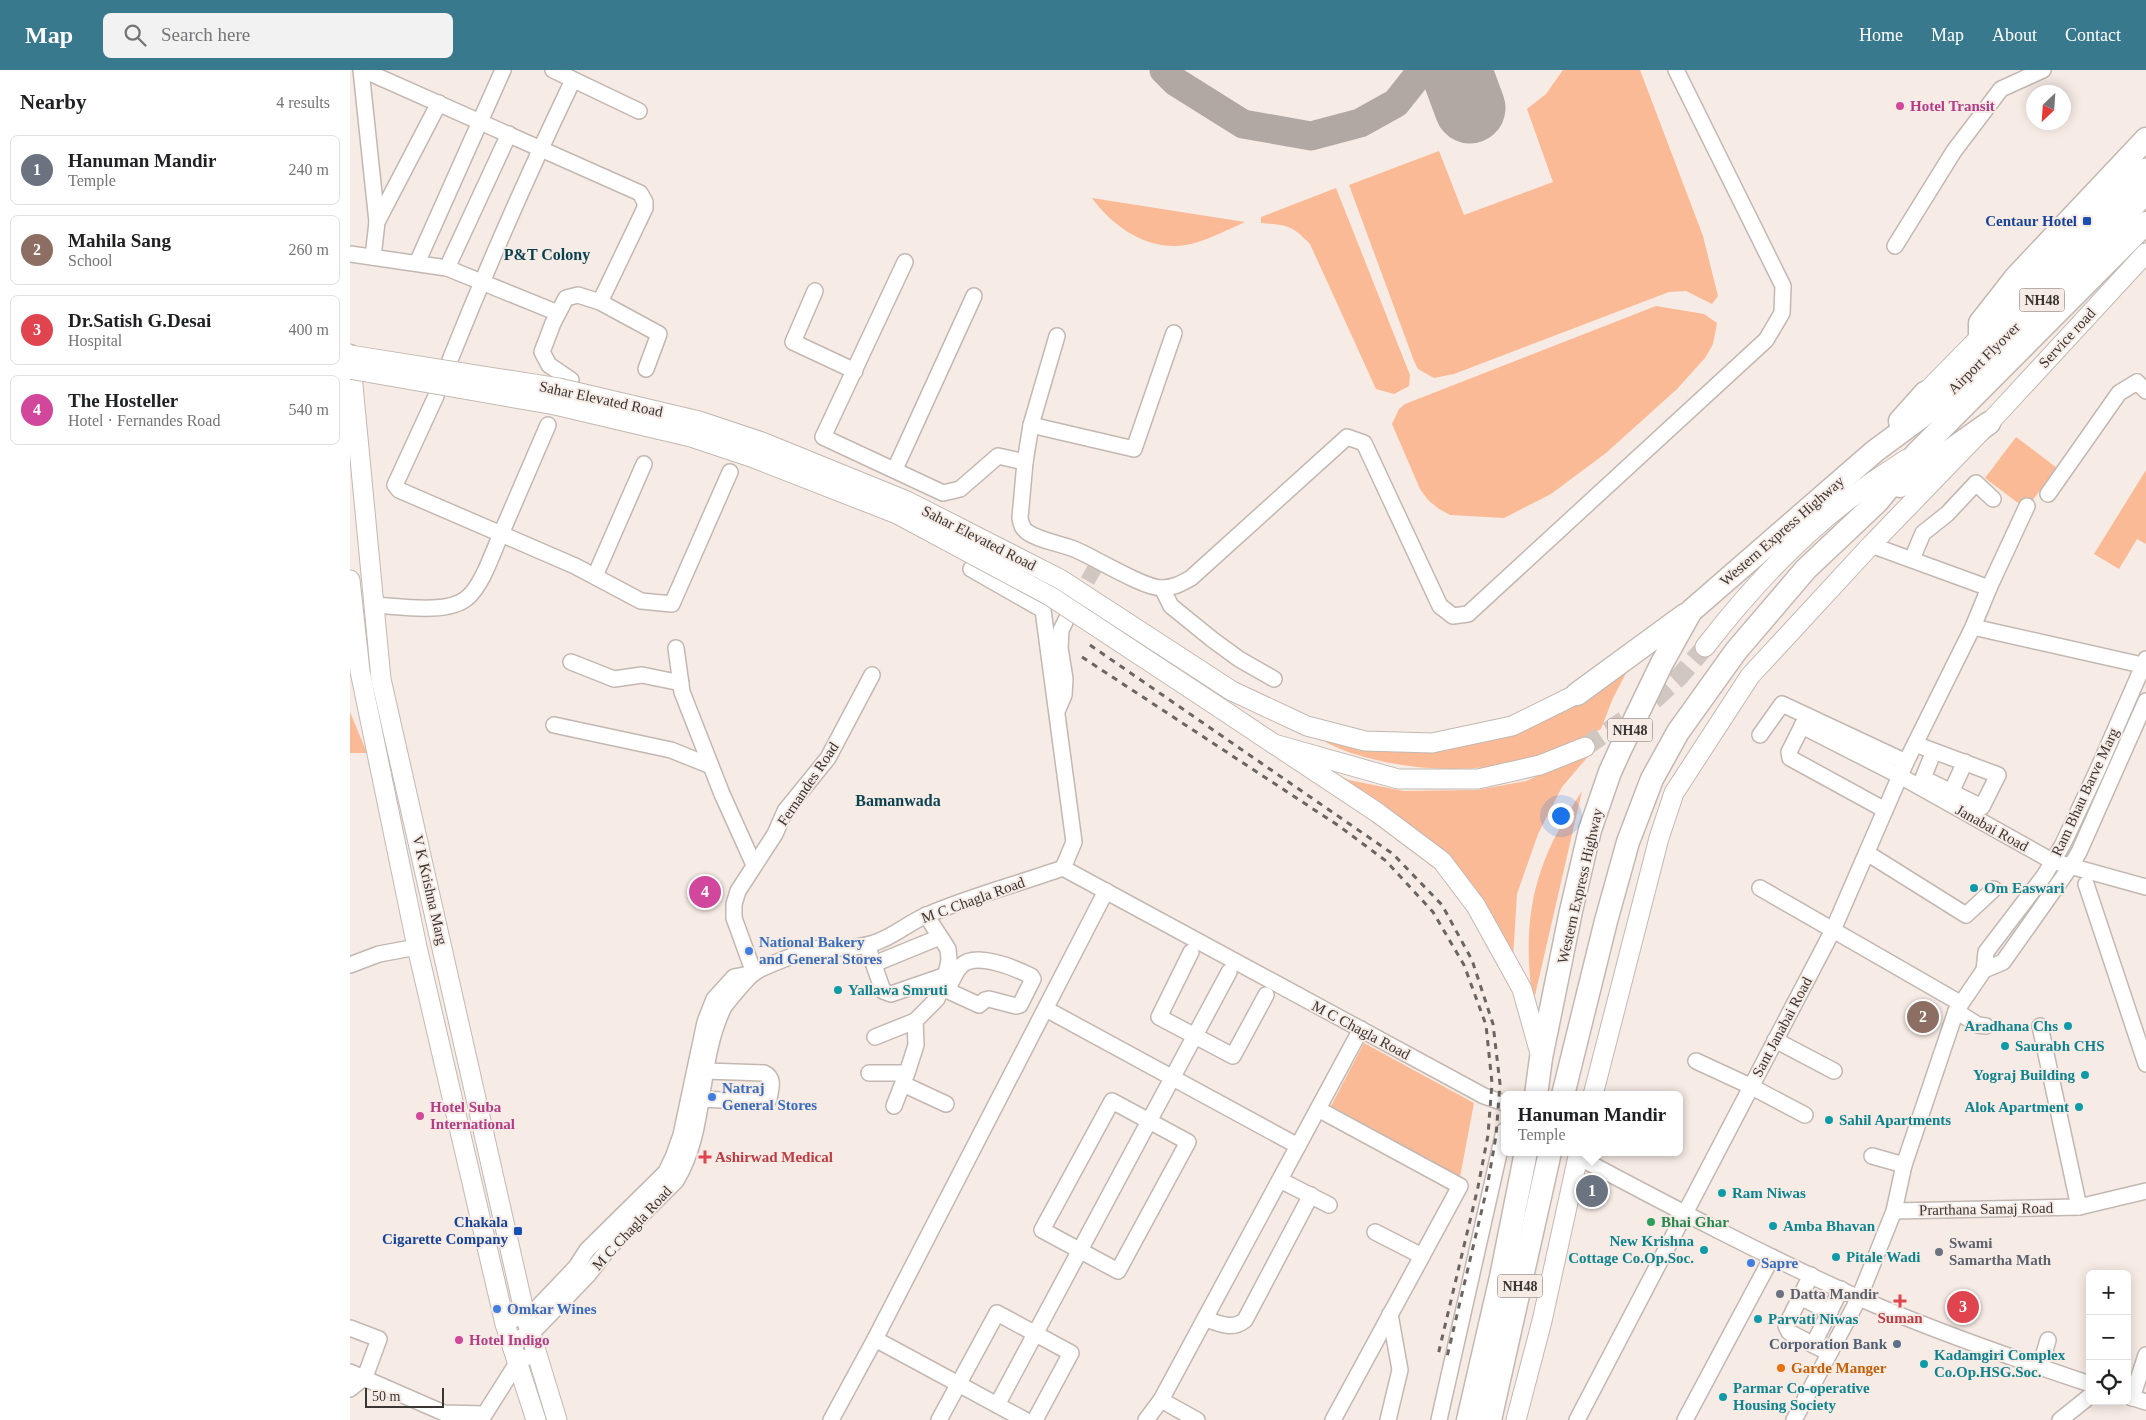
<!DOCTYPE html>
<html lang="en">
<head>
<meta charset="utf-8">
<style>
  :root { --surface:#fff; --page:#f2f2f2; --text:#202124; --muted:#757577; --line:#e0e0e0; --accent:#39798d }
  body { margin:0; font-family:"Times New Roman",serif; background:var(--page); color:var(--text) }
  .controls { position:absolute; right:15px; bottom:15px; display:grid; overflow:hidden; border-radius:8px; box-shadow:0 2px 12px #0003 }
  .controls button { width:45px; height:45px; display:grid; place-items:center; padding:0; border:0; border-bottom:1px solid var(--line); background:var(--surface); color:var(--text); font:25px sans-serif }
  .compass { position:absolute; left:1676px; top:15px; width:45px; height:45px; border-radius:50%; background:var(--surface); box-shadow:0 2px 12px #0003; rotate:205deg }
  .scale { position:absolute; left:15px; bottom:12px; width:79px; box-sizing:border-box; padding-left:5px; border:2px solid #3a3633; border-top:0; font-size:14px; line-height:18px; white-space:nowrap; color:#3a3633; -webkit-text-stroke:4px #f7ebe5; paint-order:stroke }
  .you { position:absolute; left:1210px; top:745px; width:18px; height:18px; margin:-12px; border:4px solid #fff; border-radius:50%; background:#1a73e8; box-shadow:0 0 0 8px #1a73e833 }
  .badge { display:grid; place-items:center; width:32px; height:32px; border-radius:50%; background:var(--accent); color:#fff; font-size:16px; font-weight:700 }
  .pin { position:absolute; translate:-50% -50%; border:2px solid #fff; box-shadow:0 1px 5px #0006 }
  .popup { position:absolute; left:1151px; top:1021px; width:182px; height:65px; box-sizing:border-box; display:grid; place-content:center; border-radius:8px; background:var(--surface); filter:drop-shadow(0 1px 4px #0005); font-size:16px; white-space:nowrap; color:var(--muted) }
  .popup b { font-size:19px; color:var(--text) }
  .popup::after { content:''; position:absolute; left:50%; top:100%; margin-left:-10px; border:10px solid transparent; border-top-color:var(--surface) }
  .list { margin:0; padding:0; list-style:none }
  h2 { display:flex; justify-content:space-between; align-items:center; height:65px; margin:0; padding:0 20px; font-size:21px }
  h2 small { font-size:16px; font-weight:400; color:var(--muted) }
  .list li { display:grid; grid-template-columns:32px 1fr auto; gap:15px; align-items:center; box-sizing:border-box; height:70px; margin:0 10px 10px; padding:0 10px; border:1px solid var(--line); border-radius:8px }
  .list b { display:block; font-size:19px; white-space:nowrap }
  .list p { margin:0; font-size:16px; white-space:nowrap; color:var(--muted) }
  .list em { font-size:16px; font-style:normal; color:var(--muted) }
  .icon { flex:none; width:28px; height:28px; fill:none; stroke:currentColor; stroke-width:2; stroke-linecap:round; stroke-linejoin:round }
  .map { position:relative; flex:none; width:1796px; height:1350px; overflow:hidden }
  header { display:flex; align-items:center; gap:30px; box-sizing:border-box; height:70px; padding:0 25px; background:var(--accent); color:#fff }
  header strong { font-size:24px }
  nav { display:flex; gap:28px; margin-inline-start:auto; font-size:18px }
  .search { width:350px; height:45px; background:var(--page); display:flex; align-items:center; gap:12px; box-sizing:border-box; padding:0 18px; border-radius:8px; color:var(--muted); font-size:19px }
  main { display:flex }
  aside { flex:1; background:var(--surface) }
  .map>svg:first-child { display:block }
</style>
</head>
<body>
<header>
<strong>Map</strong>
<div class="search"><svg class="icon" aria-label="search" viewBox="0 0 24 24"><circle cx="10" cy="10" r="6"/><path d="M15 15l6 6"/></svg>Search here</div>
<nav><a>Home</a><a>Map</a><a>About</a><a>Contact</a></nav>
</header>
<main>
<aside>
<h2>Nearby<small>4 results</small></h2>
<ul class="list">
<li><span class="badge" style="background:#6b7280">1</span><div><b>Hanuman Mandir</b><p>Temple</p></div><em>240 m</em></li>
<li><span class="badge" style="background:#8d6e63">2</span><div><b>Mahila Sang</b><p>School</p></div><em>260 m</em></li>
<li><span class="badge" style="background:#e0444e">3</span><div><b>Dr.Satish G.Desai</b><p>Hospital</p></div><em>400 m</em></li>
<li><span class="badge" style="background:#d1479c">4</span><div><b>The Hosteller</b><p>Hotel · Fernandes Road</p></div><em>540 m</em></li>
</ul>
</aside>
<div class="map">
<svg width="1796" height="1350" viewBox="0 0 1796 1350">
  <rect width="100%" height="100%" fill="#f7ebe5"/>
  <g fill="#fbba96">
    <polygon points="1213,0 1290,0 1353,166 1368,226 1362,234 1336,221 1319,222 1104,304 1084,308 1068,299 1064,291 999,115 1089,81 1114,145 1203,112 1177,39 1196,24"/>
    <path d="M986 118 1060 305 1059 316 1044 324 1026 319 960 174C942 155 937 155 911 153V147Z"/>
    <path d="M742 128 895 152C879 159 864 167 848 172 806 186 766 161 742 128Z"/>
    <polygon points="1306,236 1354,244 1367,253 1363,274 1355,288 1327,319 1256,383 1201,424 1154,448 1100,445 1089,439 1078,430 1070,419 1042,354 1049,339 1055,334"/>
    <polygon points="1666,367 1707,398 1676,439 1635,408"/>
    <polygon points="1796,400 1796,474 1787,469 1769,499 1744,484"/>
    <path d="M1282 592 1263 628 1251 659C1237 666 1222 674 1207 680 1144 705 1071 704 1008 685 991 681 975 671 959 664 998 669 1037 677 1076 679 1130 681 1204 652 1247 621 1259 612 1270 601 1282 592Z"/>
    <polygon points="0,642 17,683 0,683"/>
    <polygon points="1241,683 1212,717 1188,764 1167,824 1163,888 1135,835 966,694 999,710 1053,721 1127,720 1176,711"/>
    <path d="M1232 721 1183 934C1171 847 1183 795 1232 721Z"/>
    <polygon points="1014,973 1124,1033 1110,1107 981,1036"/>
  </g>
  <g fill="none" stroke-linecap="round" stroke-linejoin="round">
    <polyline stroke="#b1a8a3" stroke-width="29" points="814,0 826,12 893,54 961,66 1010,53 1046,33 1065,9 1069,0"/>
    <polyline stroke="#b1a8a3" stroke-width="71" points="1106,0 1120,38"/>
    <polyline stroke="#d1c7c1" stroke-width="15" stroke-dasharray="15 8" stroke-linecap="butt" points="726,531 745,498"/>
    <polyline stroke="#d1c7c1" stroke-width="19" stroke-dasharray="19 9" stroke-linecap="butt" points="1235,677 1305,629 1329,607 1355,577"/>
    <g stroke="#c3b8b1" stroke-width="18">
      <g id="minor">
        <polyline points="11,0 27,152"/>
        <polyline points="13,0 290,123 295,132 295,138 250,232"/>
        <polyline points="203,0 289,41"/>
        <polyline points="1545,176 1604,81 1651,19 1693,0"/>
        <polyline points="0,184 97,198 159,64"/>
        <polyline points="23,187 27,152 89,33"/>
        <polyline points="555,192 473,367 593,423 610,419 648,386 675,392"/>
        <polyline points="67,193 153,0"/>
        <polyline points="97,198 208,243"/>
        <polyline points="465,221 443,272 505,301"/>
        <path d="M707 266 681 355 675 392 670 448C671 454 672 458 677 462 690 471 709 473 724 479 746 488 793 518 812 518 824 518 832 513 841 508L997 367 1014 373 1090 536 1103 546 1118 544 1416 270 1432 243 1433 216 1326 0"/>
        <path d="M100 290C138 195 179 102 223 10"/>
        <polyline points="221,310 199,295 192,282 203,253 216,228 228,225 250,232 309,264 296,299"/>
        <polyline points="86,326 45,415 49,420 151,464 198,355"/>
        <polyline points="681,355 784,379 824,263"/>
        <polyline points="545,399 624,226"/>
        <polyline points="1698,424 1769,323 1787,312 1796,321"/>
        <polyline points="1562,489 1573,463 1597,444 1626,413 1643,429"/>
        <polyline points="621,499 693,540 724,772 713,798"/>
        <polyline points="245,506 294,394"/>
        <polyline points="812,518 821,536 863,570 889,589 924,609"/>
        <polyline points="1639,518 1677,436"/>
        <path d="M23 535C48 536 97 545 117 528 132 516 143 482 151 464L225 496 291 531 322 534 380 402"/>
        <polyline points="1623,557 1796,596"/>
        <polyline points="326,578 332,622 372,724 404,795"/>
        <polyline points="221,592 264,609 292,605 331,613"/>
        <polyline points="708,639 714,625 715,609 710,578 711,560 718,546"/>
        <polyline points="1456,648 1439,682 1440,688 1535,740"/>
        <polyline points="204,655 321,680 361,696"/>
        <polyline points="1452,656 1550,706 1702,791 1796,817"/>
        <polyline points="1410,665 1432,634 1556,692"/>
        <polyline points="1565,674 1648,705 1632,737 1573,708 1584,681"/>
        <polyline points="1597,731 1615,692"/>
        <polyline points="1517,783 1616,845 1644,819"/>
        <polyline points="1736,814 1796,994"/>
        <polyline points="1410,818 1610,933"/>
        <polyline points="517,875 533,921 541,924 596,905"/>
        <polyline points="841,882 809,947 883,986 916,925"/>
        <polyline points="524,894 590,867"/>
        <polyline points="0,895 29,884 67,877"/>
        <polyline points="1634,900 1653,892 1721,796 1729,782 1796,631"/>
        <polyline points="404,903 384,848 384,834 388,821 425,764 435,741 478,688 522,605"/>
        <path d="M592 918 629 935 635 930 639 929 666 936 670 935 683 909 681 906C665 898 625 881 611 896 605 902 601 913 597 921"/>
        <polyline points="696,939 948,1076"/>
        <polyline points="1606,941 1628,955 1636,956"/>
        <polyline points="565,951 587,929 595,909 599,890 598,879 576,845"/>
        <polyline points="1690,956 1729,1137"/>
        <polyline points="1425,970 1484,1001"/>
        <polyline points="1346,991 1400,1016 1455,1045"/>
        <polyline points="519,1003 557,1003 566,975 565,951 525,967"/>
        <polyline points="553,1014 596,1034"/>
        <path d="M351 1029 415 1032 419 1029C421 1018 425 1008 414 1003L356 1001"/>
        <polygon points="762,1031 838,1072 768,1201 692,1160"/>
        <polyline points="544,1036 556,1005"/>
        <polyline points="968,1039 1110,1116 983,1350"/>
        <polyline points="1522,1086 1554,1095"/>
        <path d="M1228 1087C1320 1136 1413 1185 1509 1228 1584 1261 1662 1288 1740 1314"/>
        <polyline points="930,1110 979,1135"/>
        <polyline points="1544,1141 1729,1137 1796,1121"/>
        <polyline points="1025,1162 1072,1186"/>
        <polyline points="1461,1205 1436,1256 1439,1262 1479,1283"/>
        <polyline points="1450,1227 1480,1242"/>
        <path d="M855 1249C869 1253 882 1261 895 1250L961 1125"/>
        <polyline points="155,1254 186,1239 226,1197 237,1180 316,1102 324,1085 331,1065 355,952 364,929 384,907 404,903"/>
        <polyline points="0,1258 29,1269 15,1307 0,1319"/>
        <polyline points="525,1269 675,1350"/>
        <path d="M159 1271 181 1264 238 1205 260 1177 326 1111C358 1059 347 991 374 937 377 932 399 906 404 903 410 898 456 880 464 879 484 877 504 880 524 873 543 867 558 853 577 845 621 826 668 814 713 798L1134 1026 1154 1033"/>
        <polyline points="1463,1275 1491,1219"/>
        <polyline points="1690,1297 1698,1270"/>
        <polyline points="0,1302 94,1343 134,1344"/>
        <polyline points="1777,1326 1796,1332"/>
        <polyline points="1782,1328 1796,1285"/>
        <polyline points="811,1330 847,1350"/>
        <polyline points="647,1335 879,902"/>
        <polyline points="131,1350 167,1293 186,1282"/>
        <polyline points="481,1350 525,1269 756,821"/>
        <polyline points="589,1350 647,1243 721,1283 685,1350"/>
        <polyline points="796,1350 811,1330 1011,959"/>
        <polyline points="1038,1350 1050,1300 1040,1244"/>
        <polyline points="1089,1350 1154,1061"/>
        <polyline points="1227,1350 1483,860 1556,692 1623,557 1639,518 1521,475"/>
        <polyline points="1335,1350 1422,1187"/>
        <polyline points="1444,1350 1509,1228 1544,1141 1554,1095 1606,941 1634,900 1636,882 1694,806 1713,774 1748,699 1796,589"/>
        <polyline points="1710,1350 1740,1326"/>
      </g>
    </g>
    <g stroke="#c3b8b1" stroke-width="21">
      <g id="major">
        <polyline points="0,284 31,609 175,1245 207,1350"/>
        <polyline points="1575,323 1796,98"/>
        <polyline points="0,510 10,601 67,877 155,1254 186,1350"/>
        <path d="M1355 577C1399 520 1451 464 1510 421 1525 409 1542 399 1557 389"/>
        <polyline points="882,621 957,656 1015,671 1082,673 1162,656 1227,624"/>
        <polyline points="870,638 924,674 1048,709 1128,709 1190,695 1235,677"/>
        <polyline points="924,674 1028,743 1092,791 1126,836 1172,919 1191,987"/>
        <polyline points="1243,1025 1309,768 1324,723 1400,606 1521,475 1639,353 1796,183"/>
        <polyline points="1166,1350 1192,1251 1229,1082"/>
      </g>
    </g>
    <g stroke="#c3b8b1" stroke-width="25">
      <g id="highway">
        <polyline points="1630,266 1630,253 1666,207 1796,69"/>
        <polyline points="1550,351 1575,323"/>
        <polyline points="1550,416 1639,353"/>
        <polyline points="1227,624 1335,545"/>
        <polyline points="1186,1025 1191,988 1221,841 1240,760 1260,702 1270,680 1312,593 1341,541 1525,381 1586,336 1742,180 1796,122"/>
        <polyline points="1213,1025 1256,851 1278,772 1302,709 1328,662 1386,581 1456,499 1527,432 1567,383 1796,153"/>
        <polyline points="1118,1350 1151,1207 1176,1082"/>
        <polyline points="1140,1350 1200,1082"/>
      </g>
    </g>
    <use href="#minor" stroke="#fff" stroke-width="15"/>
    <use href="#major" stroke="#fff" stroke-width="19"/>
    <use href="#highway" stroke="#fff" stroke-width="22"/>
    <g stroke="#6b6561" stroke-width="3" stroke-dasharray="6 6" stroke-linecap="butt">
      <polyline points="740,575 1043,784 1092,835 1122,890 1143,954 1150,1014 1146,1066 1137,1118 1097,1287"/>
      <polyline points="732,587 989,756 1036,791 1083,842 1114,895 1136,955 1142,1013 1138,1065 1128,1117 1088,1285"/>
    </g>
    <g stroke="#c3b8b1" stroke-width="21" stroke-linecap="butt">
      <g id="major-bridge">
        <polyline points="0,285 209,318 349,351 412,372 557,431 710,509 882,621"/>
        <polyline points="0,299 205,335 341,367 401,387 547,444 700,526 870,638"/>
      </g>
    </g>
    <use href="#major-bridge" stroke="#fff" stroke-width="19"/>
  </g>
  <g fill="#d1479c" stroke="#f7ebe5" stroke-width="2">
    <circle cx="1550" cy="36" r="5"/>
    <circle cx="70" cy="1046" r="5"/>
    <circle cx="109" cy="1270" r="5"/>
  </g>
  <g fill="#1a4fb4" stroke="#f7ebe5" stroke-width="2">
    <rect x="1732" y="146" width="10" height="10" rx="2.5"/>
    <rect x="163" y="1156" width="10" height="10" rx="2.5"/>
  </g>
  <g fill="#0f9aa8" stroke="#f7ebe5" stroke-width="2">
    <circle cx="1624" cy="818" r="5"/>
    <circle cx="488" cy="920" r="5"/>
    <circle cx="1718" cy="956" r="5"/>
    <circle cx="1655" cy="976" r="5"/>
    <circle cx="1735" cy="1005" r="5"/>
    <circle cx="1729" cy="1037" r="5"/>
    <circle cx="1479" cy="1050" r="5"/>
    <circle cx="1372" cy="1123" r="5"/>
    <circle cx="1423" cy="1156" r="5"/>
    <circle cx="1354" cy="1180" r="5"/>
    <circle cx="1486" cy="1187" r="5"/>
    <circle cx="1408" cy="1249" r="5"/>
    <circle cx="1574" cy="1294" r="5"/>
    <circle cx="1373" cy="1327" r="5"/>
  </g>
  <g fill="#3f7fe0" stroke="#f7ebe5" stroke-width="2">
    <circle cx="399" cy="881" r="5"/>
    <circle cx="362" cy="1027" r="5"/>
    <circle cx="1401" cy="1193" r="5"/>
    <circle cx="147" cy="1239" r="5"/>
  </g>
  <g fill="#e0444e" stroke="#f7ebe5" stroke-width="2">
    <path d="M352.5 1079.5h5v5h5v5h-5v5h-5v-5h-5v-5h5z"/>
    <path d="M1547.5 1223.5h5v5h5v5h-5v5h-5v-5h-5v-5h5z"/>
  </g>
  <circle fill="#2e9e5b" stroke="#f7ebe5" stroke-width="2" cx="1301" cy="1152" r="5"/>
  <g fill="#6b7280" stroke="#f7ebe5" stroke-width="2">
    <circle cx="1589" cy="1182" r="5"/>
    <circle cx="1430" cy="1224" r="5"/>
  </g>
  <circle fill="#5c6f8a" stroke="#f7ebe5" stroke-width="2" cx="1547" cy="1274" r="5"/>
  <circle fill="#e8710a" stroke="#f7ebe5" stroke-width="2" cx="1431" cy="1298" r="5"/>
  <g text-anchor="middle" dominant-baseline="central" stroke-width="4" stroke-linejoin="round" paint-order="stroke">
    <g fill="#f7ebe5" stroke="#736c68" stroke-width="1">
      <rect x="1669.5" y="218.5" width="45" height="23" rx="4"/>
      <rect x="1257.5" y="648.5" width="45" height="23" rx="4"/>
      <rect x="1147.5" y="1204.5" width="45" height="23" rx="4"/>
    </g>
    <g font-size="14" font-weight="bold" fill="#3a3633">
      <text x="1692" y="230">NH48</text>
      <text x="1280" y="660">NH48</text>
      <text x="1170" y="1216">NH48</text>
    </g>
    <g font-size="15" font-weight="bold" fill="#b23c85" stroke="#f7ebe5" text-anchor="start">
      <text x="1560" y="36">Hotel Transit</text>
      <text x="80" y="1037">Hotel Suba<tspan x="80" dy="17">International</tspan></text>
      <text x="119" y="1270">Hotel Indigo</text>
    </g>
    <g font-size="15" font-weight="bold" fill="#164399" stroke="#f7ebe5" text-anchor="end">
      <text x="1727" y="151">Centaur Hotel</text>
      <text x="158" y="1152">Chakala<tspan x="158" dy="17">Cigarette Company</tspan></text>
    </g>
    <g font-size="15" fill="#3a3633" stroke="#f7ebe5">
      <text transform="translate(1717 268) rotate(-47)">Service road</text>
      <text transform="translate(1634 288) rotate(-45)">Airport Flyover</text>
      <text transform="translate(251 329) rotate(12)">Sahar Elevated Road</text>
      <text transform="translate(1432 461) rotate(-41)">Western Express Highway</text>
      <text transform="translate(629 468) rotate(27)">Sahar Elevated Road</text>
      <text transform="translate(458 714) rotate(-56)">Fernandes Road</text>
      <text transform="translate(1735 722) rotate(-65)">Ram Bhau Barve Marg</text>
      <text transform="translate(1642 758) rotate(29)">Janabai Road</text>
      <text transform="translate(1230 816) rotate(-77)">Western Express Highway</text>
      <text transform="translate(80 820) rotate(77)">V K Krishna Marg</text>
      <text transform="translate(623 830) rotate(-20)">M C Chagla Road</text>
      <text transform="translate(1432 957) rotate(-62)">Sant Janabai Road</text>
      <text transform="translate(1011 960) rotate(28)">M C Chagla Road</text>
      <text transform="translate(1636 1139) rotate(-1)">Prarthana Samaj Road</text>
      <text transform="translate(282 1158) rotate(-47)">M C Chagla Road</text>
    </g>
    <g font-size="15" font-weight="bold" fill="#0d838f" stroke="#f7ebe5" text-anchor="start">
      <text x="1634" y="818">Om Easwari</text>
      <text x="498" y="920">Yallawa Smruti</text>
      <text x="1708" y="956" text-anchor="end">Aradhana Chs</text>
      <text x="1665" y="976">Saurabh CHS</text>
      <text x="1725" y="1005" text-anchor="end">Yograj Building</text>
      <text x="1719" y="1037" text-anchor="end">Alok Apartment</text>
      <text x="1489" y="1050">Sahil Apartments</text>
      <text x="1382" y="1123">Ram Niwas</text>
      <text x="1433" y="1156">Amba Bhavan</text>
      <text x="1344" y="1171" text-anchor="end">New Krishna<tspan x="1344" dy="17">Cottage Co.Op.Soc.</tspan></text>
      <text x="1496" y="1187">Pitale Wadi</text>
      <text x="1418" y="1249">Parvati Niwas</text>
      <text x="1584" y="1285">Kadamgiri Complex<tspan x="1584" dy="17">Co.Op.HSG.Soc.</tspan></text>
      <text x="1383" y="1318">Parmar Co-operative<tspan x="1383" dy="17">Housing Society</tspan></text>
    </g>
    <g font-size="15" font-weight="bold" fill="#366cbe" stroke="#f7ebe5" text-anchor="start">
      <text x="409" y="872">National Bakery<tspan x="409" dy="17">and General Stores</tspan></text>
      <text x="372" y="1018">Natraj<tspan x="372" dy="17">General Stores</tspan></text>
      <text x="1411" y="1193">Sapre</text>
      <text x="157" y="1239">Omkar Wines</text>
    </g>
    <g font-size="15" font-weight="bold" fill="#be3a42" stroke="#f7ebe5" text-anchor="start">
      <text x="365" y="1087">Ashirwad Medical</text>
      <text x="1550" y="1248" text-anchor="middle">Suman</text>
    </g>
    <g font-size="15" font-weight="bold" fill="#27864d" stroke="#f7ebe5" text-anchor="start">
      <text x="1311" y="1152">Bhai Ghar</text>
    </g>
    <g font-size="15" font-weight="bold" fill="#5b616d" stroke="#f7ebe5" text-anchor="start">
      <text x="1599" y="1173">Swami<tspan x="1599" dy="17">Samartha Math</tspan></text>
      <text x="1440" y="1224">Datta Mandir</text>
    </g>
    <g font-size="15" font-weight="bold" fill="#4e5e75" stroke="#f7ebe5" text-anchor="end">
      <text x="1537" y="1274">Corporation Bank</text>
    </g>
    <g font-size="15" font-weight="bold" fill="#c56008" stroke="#f7ebe5" text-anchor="start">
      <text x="1441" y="1298">Garde Manger</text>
    </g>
    <g font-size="16" font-weight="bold" fill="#0a4251" stroke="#f7ebe5">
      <text x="197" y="184">P&amp;T Colony</text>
      <text x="548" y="730">Bamanwada</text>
    </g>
  </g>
</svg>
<div class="controls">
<button>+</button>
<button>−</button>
<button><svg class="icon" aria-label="locate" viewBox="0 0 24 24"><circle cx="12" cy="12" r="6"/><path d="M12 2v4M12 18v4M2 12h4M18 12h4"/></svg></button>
</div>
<svg class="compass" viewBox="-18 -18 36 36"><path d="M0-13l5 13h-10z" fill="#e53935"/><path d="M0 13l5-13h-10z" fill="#757577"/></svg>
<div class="scale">50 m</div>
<div class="you"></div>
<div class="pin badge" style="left:1242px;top:1121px;background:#6b7280">1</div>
<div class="popup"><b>Hanuman Mandir</b>Temple</div>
<div class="pin badge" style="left:1573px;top:947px;background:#8d6e63">2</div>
<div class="pin badge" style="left:1613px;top:1237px;background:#e0444e">3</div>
<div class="pin badge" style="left:355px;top:822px;background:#d1479c">4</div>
</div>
</main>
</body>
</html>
